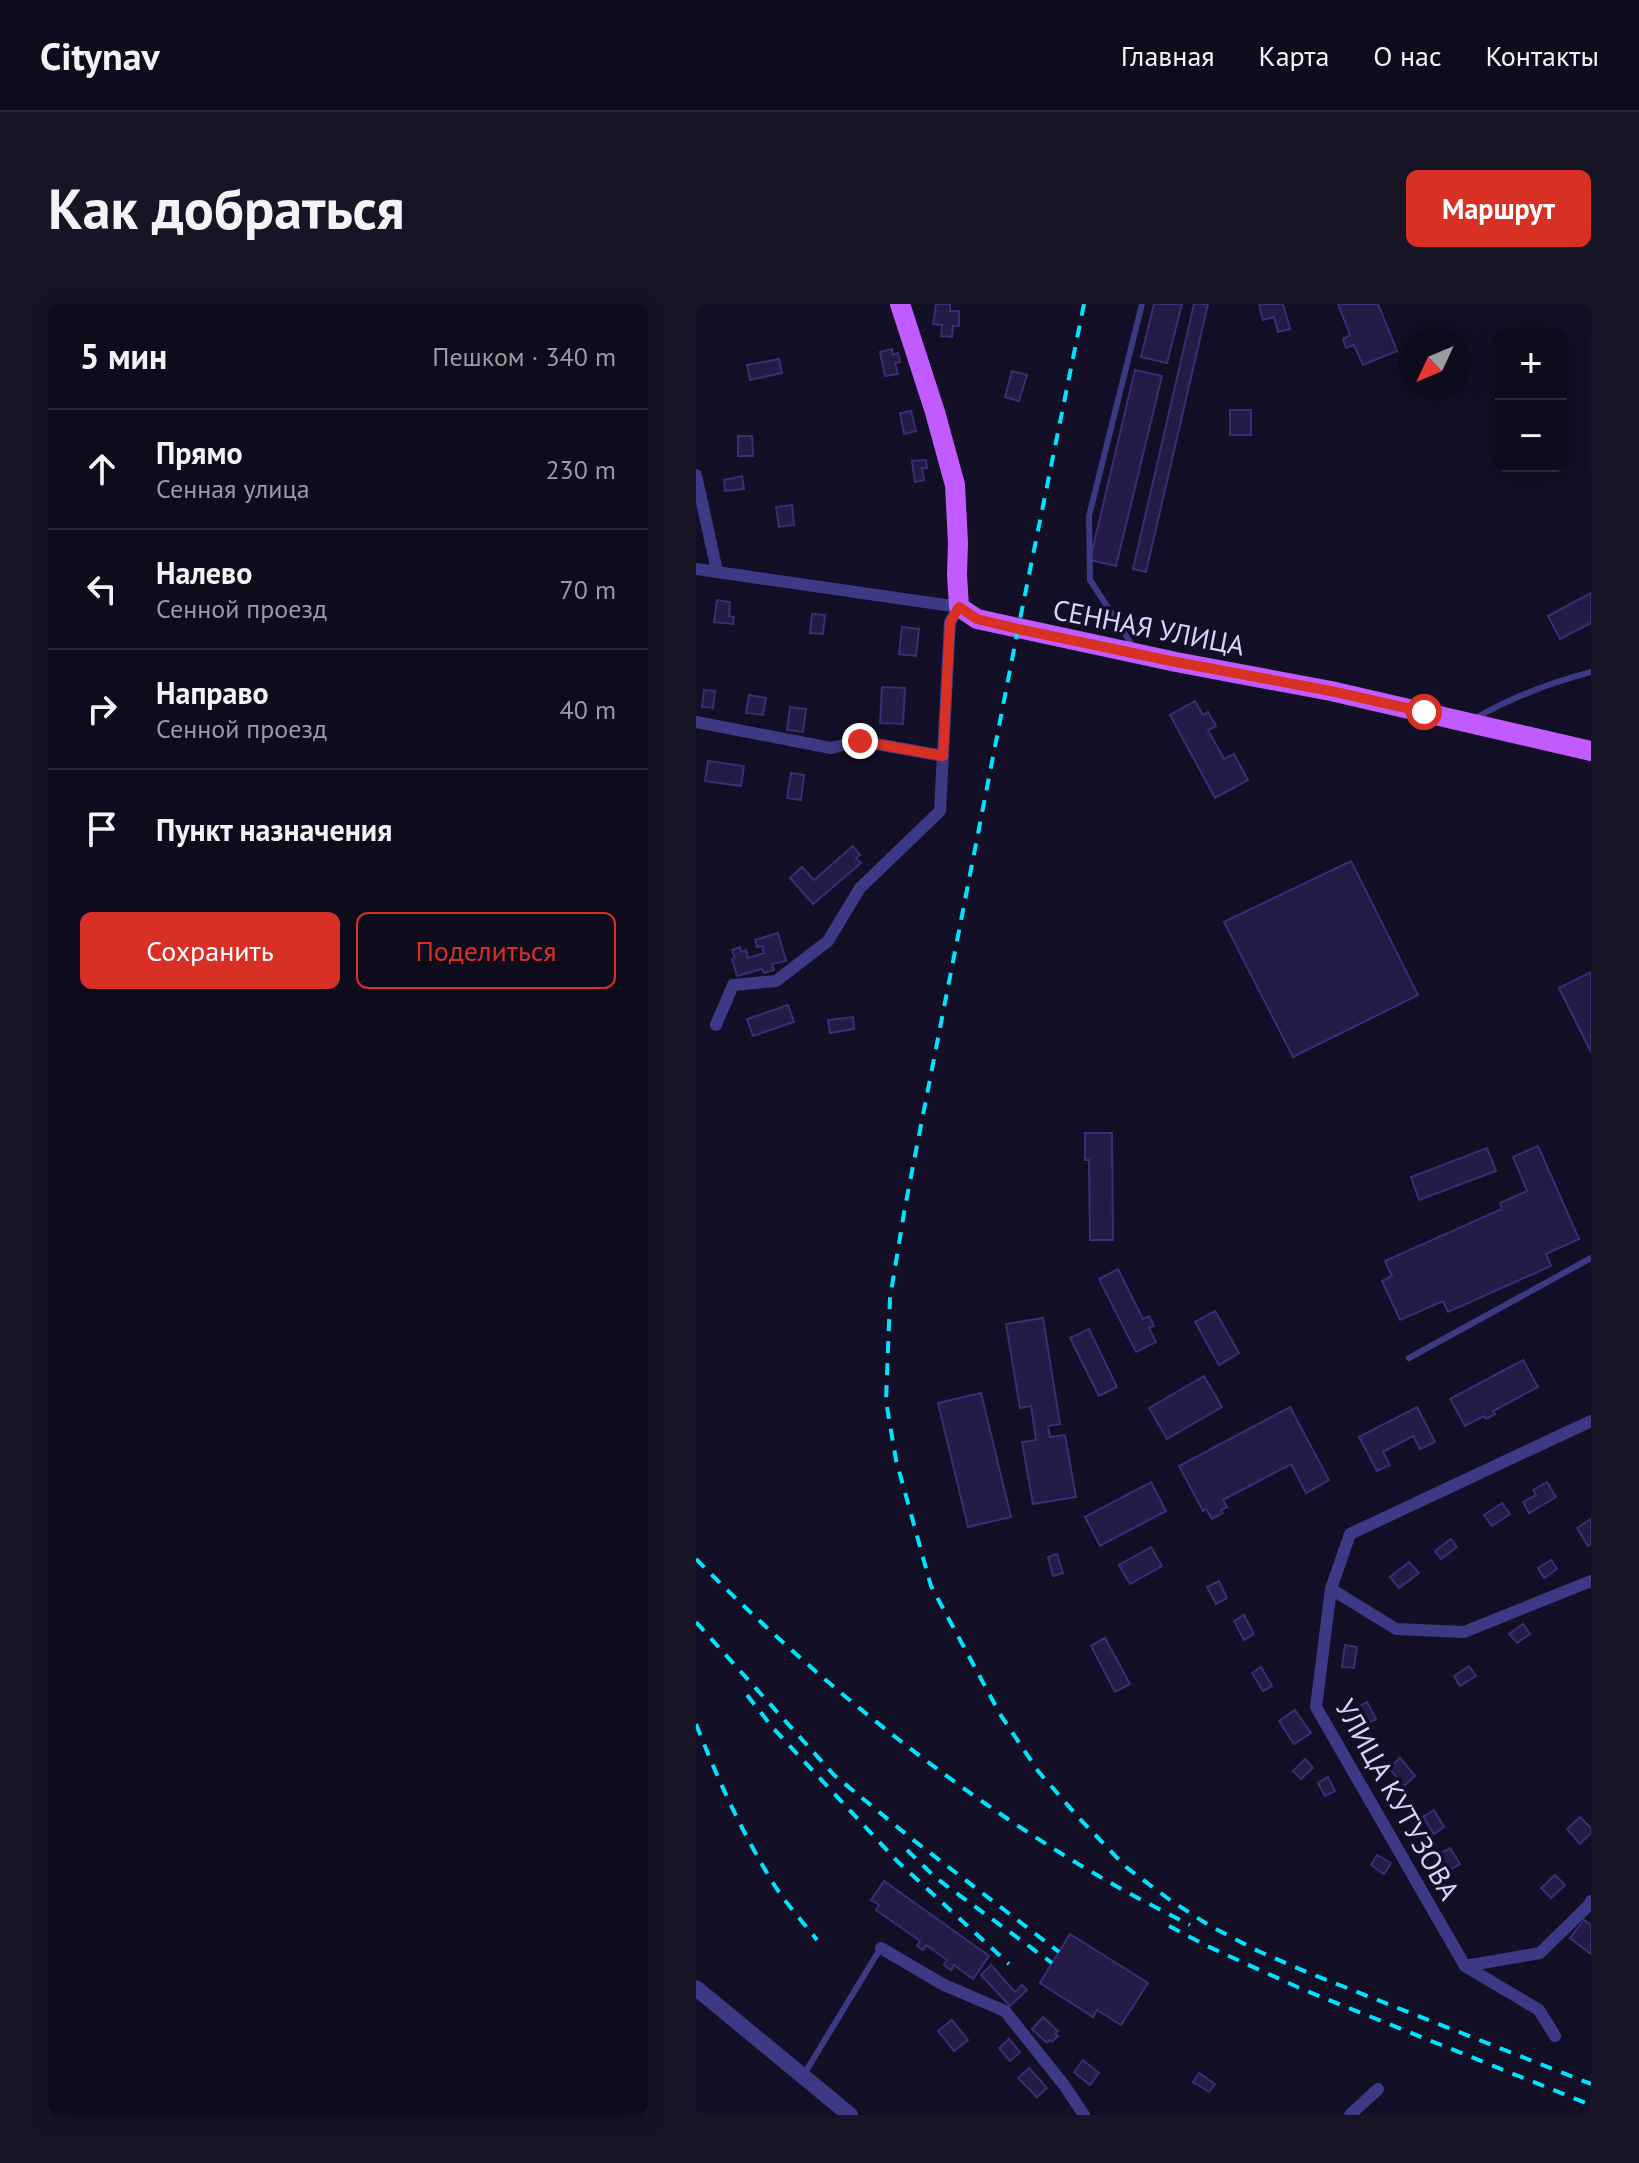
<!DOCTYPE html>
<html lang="ru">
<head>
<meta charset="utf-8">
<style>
  :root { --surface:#0e0b1c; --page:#171425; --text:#f1f3f6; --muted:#9b9ba3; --line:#2e2b3b; --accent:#d93025 }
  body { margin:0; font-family:"PT Sans",sans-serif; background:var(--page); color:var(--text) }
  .controls { position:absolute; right:24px; top:24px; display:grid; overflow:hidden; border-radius:12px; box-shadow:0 4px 20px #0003 }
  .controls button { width:72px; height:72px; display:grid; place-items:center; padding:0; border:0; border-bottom:2px solid var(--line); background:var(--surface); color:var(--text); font:40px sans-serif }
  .compass { position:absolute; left:703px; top:24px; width:72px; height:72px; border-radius:50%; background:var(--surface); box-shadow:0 4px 20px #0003; rotate:226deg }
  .stop { position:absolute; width:24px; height:24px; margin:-18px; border:6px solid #d93025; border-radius:50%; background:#fff }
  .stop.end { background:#d93025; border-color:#fff; box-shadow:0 2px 8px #0008 }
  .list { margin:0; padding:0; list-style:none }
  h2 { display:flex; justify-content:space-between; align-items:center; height:104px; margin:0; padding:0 32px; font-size:34px }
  h2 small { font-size:26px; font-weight:400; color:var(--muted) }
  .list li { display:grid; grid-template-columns:52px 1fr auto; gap:24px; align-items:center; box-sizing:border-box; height:120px; padding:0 32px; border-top:2px solid var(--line) }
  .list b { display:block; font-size:30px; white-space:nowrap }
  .list p { margin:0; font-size:26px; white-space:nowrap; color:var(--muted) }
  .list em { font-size:26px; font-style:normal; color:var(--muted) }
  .actions { display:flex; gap:16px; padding:24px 32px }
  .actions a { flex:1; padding:18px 0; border:2px solid var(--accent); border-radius:12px; text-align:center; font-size:28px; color:var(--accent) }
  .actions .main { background:var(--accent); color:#fff }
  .icon { flex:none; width:44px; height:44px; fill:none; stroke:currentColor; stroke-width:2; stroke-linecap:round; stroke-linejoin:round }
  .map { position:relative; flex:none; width:895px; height:1811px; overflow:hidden; border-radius:12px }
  header { display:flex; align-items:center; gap:48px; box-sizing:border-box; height:112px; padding:0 40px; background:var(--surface); border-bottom:2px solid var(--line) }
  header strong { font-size:38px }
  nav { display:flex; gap:44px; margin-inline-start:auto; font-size:28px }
  .intro { display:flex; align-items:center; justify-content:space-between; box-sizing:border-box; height:192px; padding:0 48px }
  h1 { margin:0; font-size:56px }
  .button { padding:20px 36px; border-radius:12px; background:var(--accent); color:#fff; font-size:28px; font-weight:700 }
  main { display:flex; gap:48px; padding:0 48px }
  aside { flex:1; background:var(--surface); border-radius:12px; box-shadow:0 4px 20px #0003 }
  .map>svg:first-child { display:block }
</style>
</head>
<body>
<header>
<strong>Citynav</strong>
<nav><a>Главная</a><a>Карта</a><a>О нас</a><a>Контакты</a></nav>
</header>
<div class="intro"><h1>Как добраться</h1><a class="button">Маршрут</a></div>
<main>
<aside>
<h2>5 мин<small>Пешком · 340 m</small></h2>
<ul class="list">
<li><svg class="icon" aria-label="ahead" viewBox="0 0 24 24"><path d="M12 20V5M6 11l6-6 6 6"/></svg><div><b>Прямо</b><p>Сенная улица</p></div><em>230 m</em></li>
<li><svg class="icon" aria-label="left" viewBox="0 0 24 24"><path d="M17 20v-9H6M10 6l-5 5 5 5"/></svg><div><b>Налево</b><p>Сенной проезд</p></div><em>70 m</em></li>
<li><svg class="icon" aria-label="right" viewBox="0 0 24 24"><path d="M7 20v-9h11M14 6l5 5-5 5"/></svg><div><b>Направо</b><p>Сенной проезд</p></div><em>40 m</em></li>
<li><svg class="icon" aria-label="arrive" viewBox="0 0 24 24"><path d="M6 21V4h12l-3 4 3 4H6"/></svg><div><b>Пункт назначения</b></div></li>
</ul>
<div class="actions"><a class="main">Сохранить</a><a>Поделиться</a></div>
</aside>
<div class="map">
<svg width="895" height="1811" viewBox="0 0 895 1811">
  <rect width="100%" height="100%" fill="#130f26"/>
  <g fill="#241b47" stroke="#3b2d73" stroke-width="2">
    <polygon points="240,0 254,0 254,7 263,7 263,22 257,22 256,33 245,32 246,21 237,20"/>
    <polygon points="458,0 486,0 471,59 445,53"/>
    <polygon points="498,0 512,0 450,268 437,265"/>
    <polygon points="563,0 587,0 594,25 582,28 578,13 567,16"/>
    <polygon points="642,0 682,0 701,47 667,61 658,41 650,44 647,35 654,31"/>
    <polygon points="196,45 197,51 202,49 204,58 199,59 202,70 189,72 184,48"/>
    <polygon points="83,55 86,69 54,76 51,61"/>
    <polygon points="439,66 466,72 420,262 394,256"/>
    <polygon points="316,67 331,71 323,97 309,93"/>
    <rect x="534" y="106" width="21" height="25"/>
    <polygon points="215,107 220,127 208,130 204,109"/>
    <polygon points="42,132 56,132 57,152 42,152"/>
    <polygon points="230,156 231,164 226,164 228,176 219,178 216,157"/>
    <polygon points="46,172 48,185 29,187 28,176"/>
    <polygon points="96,201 98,221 83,223 80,203"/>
    <polygon points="895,289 895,319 864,335 852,312"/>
    <polygon points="21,296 34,298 33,312 38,313 37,320 18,318"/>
    <polygon points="116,310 129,311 127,330 114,329"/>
    <polygon points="206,323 223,325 220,352 203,350"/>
    <polygon points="186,383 209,384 207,420 184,419"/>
    <polygon points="8,386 19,387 17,404 6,403"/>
    <polygon points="53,391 70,394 67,411 50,409"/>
    <polygon points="499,397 507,411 512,408 520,422 512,426 528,455 538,450 552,476 519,494 474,411"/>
    <polygon points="94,403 110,405 107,428 91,426"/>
    <polygon points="12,457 48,462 45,482 9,477"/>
    <polygon points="95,469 108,471 105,496 91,494"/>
    <polygon points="157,542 164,551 160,554 165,559 117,600 94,574 106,563 118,576"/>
    <polygon points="655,557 722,691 597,753 528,618"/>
    <polygon points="82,629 90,657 76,660 78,666 68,669 66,665 41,672 36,655 39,654 36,646 44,643 45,648 50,646 52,654 68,649 66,642 61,643 59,636"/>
    <polygon points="895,668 895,748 863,684"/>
    <polygon points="92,701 98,718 57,732 51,715"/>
    <polygon points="157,713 158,725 134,729 132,716"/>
    <polygon points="389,829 416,829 417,936 394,936 393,856 389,856"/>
    <polygon points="842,842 883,935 850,950 855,962 752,1008 747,997 704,1016 686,977 696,972 689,957 806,905 804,899 831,887 817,853"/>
    <polygon points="791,844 800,867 723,896 715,873"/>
    <polygon points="422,965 447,1015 453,1012 458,1022 453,1024 460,1038 440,1048 403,975"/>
    <polygon points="519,1007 543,1049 523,1061 499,1018"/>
    <polygon points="347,1014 364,1120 352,1122 354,1133 369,1131 380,1193 337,1200 326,1138 340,1136 335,1102 324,1104 310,1020"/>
    <polygon points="393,1025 421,1083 403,1092 374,1034"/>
    <polygon points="827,1056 842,1083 797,1107 799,1110 790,1115 788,1112 769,1122 754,1095"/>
    <polygon points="508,1072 526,1103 471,1135 453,1104"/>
    <polygon points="285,1089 315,1213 272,1223 242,1099"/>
    <polygon points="594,1103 633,1176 610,1189 595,1160 527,1196 531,1203 525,1206 527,1209 516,1215 510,1205 507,1207 483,1162"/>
    <polygon points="721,1103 739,1138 724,1145 717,1132 687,1148 694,1161 681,1167 663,1133"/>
    <polygon points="455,1178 470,1207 404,1242 389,1213"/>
    <polygon points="851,1178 860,1193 833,1209 827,1198 840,1191 837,1186"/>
    <polygon points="806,1199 814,1210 796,1222 788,1211"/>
    <polygon points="895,1215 895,1240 892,1242 881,1224"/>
    <polygon points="755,1235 761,1243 745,1255 739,1247"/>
    <polygon points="455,1243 466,1262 434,1280 423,1261"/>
    <polygon points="361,1250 367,1269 357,1272 352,1253"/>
    <polygon points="855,1256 861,1265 848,1274 842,1264"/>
    <polygon points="713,1258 723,1269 703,1284 694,1273"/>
    <polygon points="523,1277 531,1294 520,1300 511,1283"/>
    <polygon points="548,1311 558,1330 548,1336 538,1317"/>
    <polygon points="827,1320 834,1330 821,1339 813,1330"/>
    <polygon points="409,1334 434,1380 419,1388 395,1342"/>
    <polygon points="649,1341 661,1343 658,1364 646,1363"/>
    <polygon points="773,1362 780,1372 764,1382 758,1372"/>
    <polygon points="565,1363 576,1382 567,1387 556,1369"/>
    <polygon points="671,1398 680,1415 667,1422 658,1405"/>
    <polygon points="599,1406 615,1429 598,1440 583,1417"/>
    <polygon points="704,1454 719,1472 708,1482 693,1464"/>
    <polygon points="609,1455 617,1464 605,1475 597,1467"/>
    <polygon points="632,1473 639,1487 629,1492 622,1479"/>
    <polygon points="738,1506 748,1523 738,1530 727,1513"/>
    <polygon points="884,1513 895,1524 895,1529 884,1540 871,1525"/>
    <polygon points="754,1544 764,1560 749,1569 744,1562 748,1559 743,1550"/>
    <polygon points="681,1551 695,1559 688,1570 675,1561"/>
    <polygon points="859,1571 869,1581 855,1594 845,1584"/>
    <polygon points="188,1577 293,1652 277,1675 258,1661 255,1666 248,1661 251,1656 230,1641 227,1646 221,1642 224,1637 180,1606 183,1601 175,1596"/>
    <polygon points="888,1616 895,1621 895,1650 874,1634"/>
    <polygon points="374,1630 452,1679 425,1721 401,1706 397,1713 344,1679"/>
    <polygon points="295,1661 319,1688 326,1681 331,1686 314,1702 285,1671"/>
    <polygon points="347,1713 362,1727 359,1730 362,1732 356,1738 353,1736 351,1739 336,1725"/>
    <polygon points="256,1716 272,1736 258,1747 242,1727"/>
    <polygon points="313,1735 324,1748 314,1757 303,1744"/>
    <polygon points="387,1756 403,1769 394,1781 378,1768"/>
    <polygon points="333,1764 351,1784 341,1793 322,1774"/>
    <polygon points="503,1769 519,1780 513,1788 497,1778"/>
  </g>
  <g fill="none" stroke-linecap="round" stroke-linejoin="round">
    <g stroke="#3d3a85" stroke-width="6">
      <polyline points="438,344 394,276 393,212 446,0"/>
      <path d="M780 414C816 393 854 379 895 368"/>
      <polyline points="713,1054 895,954"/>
      <polyline points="107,1772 184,1645"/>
    </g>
    <g stroke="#3d3a85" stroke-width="12">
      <polyline points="0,171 21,267"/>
      <polyline points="0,265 263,303 254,318 244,507 164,584 132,637 80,677 37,681 20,721"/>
      <polyline points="0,418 135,444 164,437 247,452"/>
      <polyline points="635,1285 700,1325 768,1328 895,1277"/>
      <polyline points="185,1644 248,1681 309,1707 368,1781 388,1811"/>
      <polyline points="769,1662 844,1649 893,1601 895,1597"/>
      <polyline points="859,1732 843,1706 769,1662 620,1403 635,1285 654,1230 895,1117"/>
      <polyline points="654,1811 682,1785"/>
    </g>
    <polyline stroke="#3d3a85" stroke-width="16" points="0,1684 154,1811"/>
    <polyline stroke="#c25bff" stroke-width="20" points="204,0 239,108 259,181 262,239 261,271 263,303 281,315 480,358 635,387 895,447"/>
    <g stroke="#00e5ff" stroke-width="4" stroke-dasharray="12 10" stroke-linecap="butt">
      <polyline points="388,0 322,325 209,903 194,994 190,1097 200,1156 235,1282 304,1410 342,1467 383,1514 430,1563 474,1596 514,1622 562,1647 613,1669 895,1780"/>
      <path d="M0 1255C119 1376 266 1494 413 1578 439 1593 467 1607 494 1621"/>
      <polyline points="0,1318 138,1471 216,1535 363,1648"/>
      <polyline points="51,1391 77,1424 202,1558 313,1660"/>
      <path d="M0 1420C22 1476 47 1531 79 1582 91 1601 107 1618 121 1636"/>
      <polyline points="211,1546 240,1574 356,1659"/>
      <polyline points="473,1622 511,1642 608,1686 895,1801"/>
    </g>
  </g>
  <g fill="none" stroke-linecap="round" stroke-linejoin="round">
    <polyline stroke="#d93025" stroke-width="10" points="164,437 247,452 254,318 263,303 281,315 322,325 480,358 635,387 728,408"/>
  </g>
  <g text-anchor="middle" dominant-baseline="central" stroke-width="7" stroke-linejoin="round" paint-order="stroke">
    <g font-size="28" fill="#d9d4ff" stroke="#130f26">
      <text transform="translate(453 323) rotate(11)">СЕННАЯ УЛИЦА</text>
      <text transform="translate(702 1495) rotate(61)">УЛИЦА КУТУЗОВА</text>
    </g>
  </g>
</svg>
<div class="controls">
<button>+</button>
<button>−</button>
</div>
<svg class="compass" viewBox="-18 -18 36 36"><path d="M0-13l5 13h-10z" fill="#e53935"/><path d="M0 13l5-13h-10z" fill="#9b9ba3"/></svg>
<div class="stop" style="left:728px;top:408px"></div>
<div class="stop end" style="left:164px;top:437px"></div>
</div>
</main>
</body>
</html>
